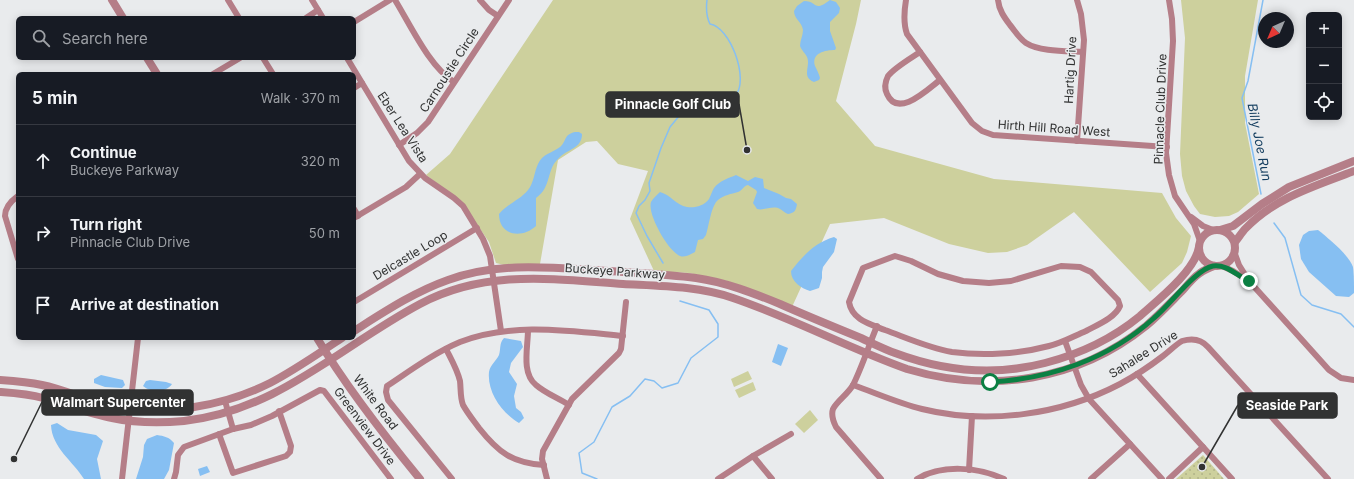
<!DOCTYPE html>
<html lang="en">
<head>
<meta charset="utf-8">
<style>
  :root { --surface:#171b24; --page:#242831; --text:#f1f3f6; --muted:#9ea1a6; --line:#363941 }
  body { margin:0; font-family:Inter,sans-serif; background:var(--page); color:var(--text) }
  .controls { position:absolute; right:12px; top:12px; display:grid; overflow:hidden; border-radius:6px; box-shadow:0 2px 10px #0003 }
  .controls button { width:36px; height:36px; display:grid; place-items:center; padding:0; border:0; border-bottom:1px solid var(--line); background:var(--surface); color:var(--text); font:20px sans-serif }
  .compass { position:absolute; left:1258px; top:12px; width:36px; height:36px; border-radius:50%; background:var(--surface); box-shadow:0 2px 10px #0003; rotate:224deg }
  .stop { position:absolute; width:12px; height:12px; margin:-9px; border:3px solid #0b8043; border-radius:50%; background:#fff }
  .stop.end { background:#0b8043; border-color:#fff; box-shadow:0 1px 4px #0008 }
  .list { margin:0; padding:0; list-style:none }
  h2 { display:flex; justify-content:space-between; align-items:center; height:52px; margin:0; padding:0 16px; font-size:17px }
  h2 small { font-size:13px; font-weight:400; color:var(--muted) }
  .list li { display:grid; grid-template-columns:26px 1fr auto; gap:12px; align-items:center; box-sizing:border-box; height:72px; padding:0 16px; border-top:1px solid var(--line) }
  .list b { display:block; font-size:15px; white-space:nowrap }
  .list p { margin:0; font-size:13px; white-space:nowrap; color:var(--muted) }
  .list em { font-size:13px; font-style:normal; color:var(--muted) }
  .icon { flex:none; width:22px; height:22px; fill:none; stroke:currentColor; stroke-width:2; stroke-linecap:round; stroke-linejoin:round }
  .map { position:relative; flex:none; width:1354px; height:479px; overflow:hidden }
  .search { position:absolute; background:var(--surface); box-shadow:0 2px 10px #0003; left:16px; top:16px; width:340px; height:44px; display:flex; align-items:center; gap:10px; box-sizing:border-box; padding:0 14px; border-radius:6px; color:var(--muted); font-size:15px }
  .panel { position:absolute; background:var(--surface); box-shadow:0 2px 10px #0003; left:16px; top:72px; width:340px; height:268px; border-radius:6px }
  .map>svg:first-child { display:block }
</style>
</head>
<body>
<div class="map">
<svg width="1354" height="479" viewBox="0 0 1354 479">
  <defs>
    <pattern id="park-dots" width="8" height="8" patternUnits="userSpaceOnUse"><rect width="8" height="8" fill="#cdd09d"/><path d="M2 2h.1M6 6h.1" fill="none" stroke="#b0b388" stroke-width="1.8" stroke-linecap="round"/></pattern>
  </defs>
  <rect width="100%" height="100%" fill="#e9ebed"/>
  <g fill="#cdd09d">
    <polygon points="553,0 861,0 856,24 836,101 875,146 994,179 1162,193 1176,218 1191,236 1187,252 1182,263 1150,292 1074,212 1027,245 1007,252 988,253 949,244 884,218 830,224 792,307 727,281 689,273 654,271 630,219 648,171 618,164 597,141 586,142 558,160 540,264 504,265 496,263 489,242 461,201 426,175 450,154"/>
    <polygon points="1181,0 1258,0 1245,76 1245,123 1259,194 1238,212 1229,216 1215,217 1200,214 1194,206 1186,191 1182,176 1180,154 1185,38"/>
    <polygon points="748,371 752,379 734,387 731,379"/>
    <polygon points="753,382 756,390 739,398 735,390"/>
    <polygon points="810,410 818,420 804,433 795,424"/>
  </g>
  <polygon fill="url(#park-dots)" points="1203,455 1224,479 1176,479"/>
  <g fill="#86bff2">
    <path d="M830 0 836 2 840 8 839 13 830 22V31L836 48 835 50C825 50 811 53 815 66 817 70 819 74 820 78L819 80 814 82C801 77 811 66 807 57 805 53 802 51 800 46 800 41 803 35 803 30 802 22 794 19 794 11L797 6 804 1C818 1 813 13 830 0Z"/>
    <path d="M575 132H579L582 134C582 149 567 149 559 158 546 169 552 187 536 198V226C522 239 499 236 499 214 507 204 520 200 528 190 534 183 534 172 538 164 542 154 552 153 560 147 567 141 563 135 575 132Z"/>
    <path d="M736 175 748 181 755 177 763 179 764 188 779 194 786 198 791 199 797 204C796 210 795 213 788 214 785 213 782 210 780 209 773 205 764 211 757 209L753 203 757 192 756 190 748 185C743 186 743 190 738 192 731 194 724 195 718 200 711 206 709 226 706 235L703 239 698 240 695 252C691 254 685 258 680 256 668 251 647 214 651 202 653 198 657 195 660 192 671 195 676 205 687 207 695 208 704 206 709 199 711 195 712 191 714 188 719 181 729 178 736 175Z"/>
    <path d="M1318 230C1328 238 1349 255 1353 267 1354 274 1354 285 1354 293L1349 297 1336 296 1309 272 1301 259 1299 245 1303 235 1309 231Z"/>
    <path d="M834 237 837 239 834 252 823 267 822 272V278L819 288 810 291C801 288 791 282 791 271 803 256 814 243 834 237Z"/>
    <path d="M504 338 521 341 523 347 511 363 509 372 517 384 514 396 516 408 521 412 524 418 519 423C502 413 487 392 489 372 490 365 496 361 499 355 501 349 499 343 504 338Z"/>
    <polygon points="778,344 788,348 781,366 772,362"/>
    <polygon points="101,375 123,380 125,385 122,388 105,387 94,383 94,379"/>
    <path d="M150 380 166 382 172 384C166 393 151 393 143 386L146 381Z"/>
    <path d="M57 423 68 430 96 435 103 441 97 459 101 479H84C73 461 52 448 51 425Z"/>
    <path d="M157 435C164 436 169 437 174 443L169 470 164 479H136L143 457 144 445 147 439Z"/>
    <polygon points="207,466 210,472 200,476 198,469"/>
  </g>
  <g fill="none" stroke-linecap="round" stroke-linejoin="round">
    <g stroke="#86bff2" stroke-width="1.5">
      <polyline points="1261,194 1242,98 1248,81 1263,0"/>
      <polyline points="1274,223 1285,238 1301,295 1312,305 1341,314 1354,327"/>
      <path d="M663 263 647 236 636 213 639 206 645 200 650 191 649 183 661 148 670 127 684 110 711 97H722L736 95C749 78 730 27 710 24 706 16 706 8 707 0"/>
      <polyline points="597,479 582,473 579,453 594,442 612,407 630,396 645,379 654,381 662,388 678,383 691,358 718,337 718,324 709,310 680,301"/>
    </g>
    <g stroke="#b57e88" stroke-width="6">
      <polyline points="228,0 239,18"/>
      <polyline points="312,0 323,18"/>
      <path d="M395 0C411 26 429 66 454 82"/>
      <polyline points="480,0 489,10 498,16"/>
      <path d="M906 0C904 12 903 23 907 34L972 123 982 131 993 135 1167 147"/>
      <path d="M998 0C999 10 1004 17 1010 25 1015 31 1019 38 1026 43 1040 52 1067 51 1083 52"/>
      <polyline points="1169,0 1172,19 1173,41 1166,153 1169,175 1175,196 1194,224 1200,241"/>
      <polyline points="306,18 318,10"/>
      <polyline points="354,22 390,0"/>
      <path d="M920 52C911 58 894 68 888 76 885 82 884 88 887 94 898 119 928 89 940 80"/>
      <polyline points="263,58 273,74"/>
      <polyline points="347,58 409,161 425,178 454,198 463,206 483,239 490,256 501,331"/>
      <polyline points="213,74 240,58"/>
      <polyline points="354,88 362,83"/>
      <polyline points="1077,141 1084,40 1081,14 1077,0"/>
      <polyline points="399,145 417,133 428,122 509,0"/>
      <path d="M18 196C11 201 5 208 5 216L18 259"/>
      <polyline points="354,209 358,216"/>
      <polyline points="1191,217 1203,226 1213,230"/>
      <polyline points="354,218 406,187 420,174"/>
      <polyline points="1235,254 1239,265 1249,281 1329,370 1341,378 1354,380"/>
      <path d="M895 256 911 261 938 274 963 281 989 283 1011 281 1061 266 1080 267 1091 272 1118 300 1120 306C1115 318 1097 325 1086 331 1074 336 1062 343 1049 346 1019 354 983 356 952 352 929 348 907 338 885 330 870 324 852 320 849 302L863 268Z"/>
      <polyline points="1222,266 1233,271 1247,280"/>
      <polyline points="354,302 477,228"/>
      <path d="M877 326C869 345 862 367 853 385 848 394 837 401 833 409 831 415 833 421 836 427L881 479"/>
      <path d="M528 330C528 347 521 373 536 385 545 393 558 398 569 405"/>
      <polyline points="1065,341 1081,385 1089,399 1162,479"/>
      <path d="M446 349C451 359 457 369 460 381 461 389 460 397 463 405 468 414 474 421 479 428 498 452 512 463 544 465"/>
      <polyline points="1137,374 1232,479"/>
      <path d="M853 385C876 393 898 403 922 409 987 425 1061 415 1120 384 1135 376 1150 366 1163 356 1170 351 1175 345 1182 341 1192 338 1201 339 1208 347L1328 479"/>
      <polyline points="225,401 233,429"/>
      <polyline points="219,434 233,473 286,456 290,452 291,446 279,411"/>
      <polyline points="753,456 772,479"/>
      <polyline points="969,470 972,416"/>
      <polyline points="122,479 138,338"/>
      <polyline points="174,479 176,472 178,455 184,447 233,429 251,425 272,416 320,390 324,391 391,479"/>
      <path d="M452 479 388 400 386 392 387 386C411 370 434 353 460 342 511 322 570 331 623 336"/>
      <polyline points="547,479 542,459 543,451 572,399 619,353 621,349 626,302"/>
      <polyline points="718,479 753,456 791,434"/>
      <path d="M917 479C942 464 978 467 1004 479"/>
      <polyline points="1091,479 1130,444"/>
      <polyline points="1169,479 1203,447"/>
    </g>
    <g stroke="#b57e88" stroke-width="8">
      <polyline points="112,0 123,18"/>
      <polyline points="147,58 157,74"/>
      <circle cx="1217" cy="248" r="18"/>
      <polyline points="1220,230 1233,226 1262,204 1289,187 1354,161"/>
      <path d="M1235 242C1239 237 1242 232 1246 228 1276 197 1316 186 1354 171"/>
      <path d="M354 331C384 312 414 292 448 280 501 261 553 268 608 271 637 273 667 274 696 278 725 282 753 293 780 304 807 316 834 327 861 338 872 343 884 349 895 353 943 371 995 376 1045 363 1080 354 1112 339 1140 316 1158 300 1195 271 1199 247"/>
      <path d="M317 338C347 388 383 434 420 479"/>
      <path d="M0 380C14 381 28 382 42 385 66 390 88 401 112 406 165 416 222 407 270 383 295 370 319 353 342 338"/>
      <path d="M0 392C14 393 29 394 43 398 66 404 89 414 112 418 136 423 161 423 184 421 277 411 341 346 420 304 486 269 552 279 623 284 660 286 698 286 733 298 792 318 848 348 907 369 990 394 1078 381 1146 326 1159 315 1171 302 1183 290 1188 284 1194 277 1200 273 1204 270 1209 268 1214 266"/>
    </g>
  </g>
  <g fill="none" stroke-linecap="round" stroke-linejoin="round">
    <path stroke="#0b8043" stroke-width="5" d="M990 382C1050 379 1109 359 1154 318 1169 306 1196 269 1213 266 1227 264 1237 276 1249 281"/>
  </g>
  <g text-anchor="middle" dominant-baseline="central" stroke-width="3" stroke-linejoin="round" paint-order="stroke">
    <g font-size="12" fill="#313232" stroke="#e9ebed">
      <text transform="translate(449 70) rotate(-57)">Carnoustie Circle</text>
      <text transform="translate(1070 70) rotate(-87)">Hartig Drive</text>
      <text transform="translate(1160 109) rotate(-88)">Pinnacle Club Drive</text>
      <text transform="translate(403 127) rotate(57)">Eber Lea Vista</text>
      <text transform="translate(1054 128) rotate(4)">Hirth Hill Road West</text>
      <text transform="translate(410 255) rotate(-31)">Delcastle Loop</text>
      <text transform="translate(615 271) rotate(4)">Buckeye Parkway</text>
      <text transform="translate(1143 354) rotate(-32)">Sahalee Drive</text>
      <text transform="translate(376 402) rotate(53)">White Road</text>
      <text transform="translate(365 426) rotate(53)">Greenview Drive</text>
    </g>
    <g font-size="13" font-style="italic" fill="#133d5f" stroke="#e9ebed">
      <text transform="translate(1260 142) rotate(79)">Billy Joe Run</text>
    </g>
  </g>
  <path fill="none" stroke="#313232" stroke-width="1.5" d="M747 150L739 104M14 459L42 402M1202 467L1238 405"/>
  <g fill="#313232" stroke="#e9ebed" stroke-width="1.5">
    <circle cx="747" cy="150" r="4"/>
    <circle cx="14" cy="459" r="4"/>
    <circle cx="1202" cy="467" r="4"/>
  </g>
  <g fill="#313232" stroke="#313232" stroke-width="1.5">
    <rect x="606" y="92" width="133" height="25" rx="4"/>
    <rect x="42" y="390" width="151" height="25" rx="4"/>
    <rect x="1238" y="393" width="99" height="25" rx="4"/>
  </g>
  <g font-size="13" text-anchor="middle" font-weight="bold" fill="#fff">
    <text x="673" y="109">Pinnacle Golf Club</text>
    <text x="118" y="407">Walmart Supercenter</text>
    <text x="1287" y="410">Seaside Park</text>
  </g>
</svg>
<div class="controls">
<button>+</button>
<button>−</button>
<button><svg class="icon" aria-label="locate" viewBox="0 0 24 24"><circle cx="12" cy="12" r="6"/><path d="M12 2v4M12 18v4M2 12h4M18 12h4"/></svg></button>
</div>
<svg class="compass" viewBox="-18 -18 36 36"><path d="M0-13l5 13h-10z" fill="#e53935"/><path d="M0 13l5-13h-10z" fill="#9ea1a6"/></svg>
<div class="stop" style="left:990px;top:382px"></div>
<div class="stop end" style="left:1249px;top:281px"></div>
<div class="search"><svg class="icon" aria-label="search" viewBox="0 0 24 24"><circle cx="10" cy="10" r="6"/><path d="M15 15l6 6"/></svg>Search here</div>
<section class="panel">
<h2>5 min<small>Walk · 370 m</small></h2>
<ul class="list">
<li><svg class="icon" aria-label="ahead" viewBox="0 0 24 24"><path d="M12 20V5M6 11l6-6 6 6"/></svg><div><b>Continue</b><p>Buckeye Parkway</p></div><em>320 m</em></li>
<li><svg class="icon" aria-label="right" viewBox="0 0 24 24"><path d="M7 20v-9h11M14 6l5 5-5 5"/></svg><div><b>Turn right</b><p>Pinnacle Club Drive</p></div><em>50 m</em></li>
<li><svg class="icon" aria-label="arrive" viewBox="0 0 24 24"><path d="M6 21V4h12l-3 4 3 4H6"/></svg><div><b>Arrive at destination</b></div></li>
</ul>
</section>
</div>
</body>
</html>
